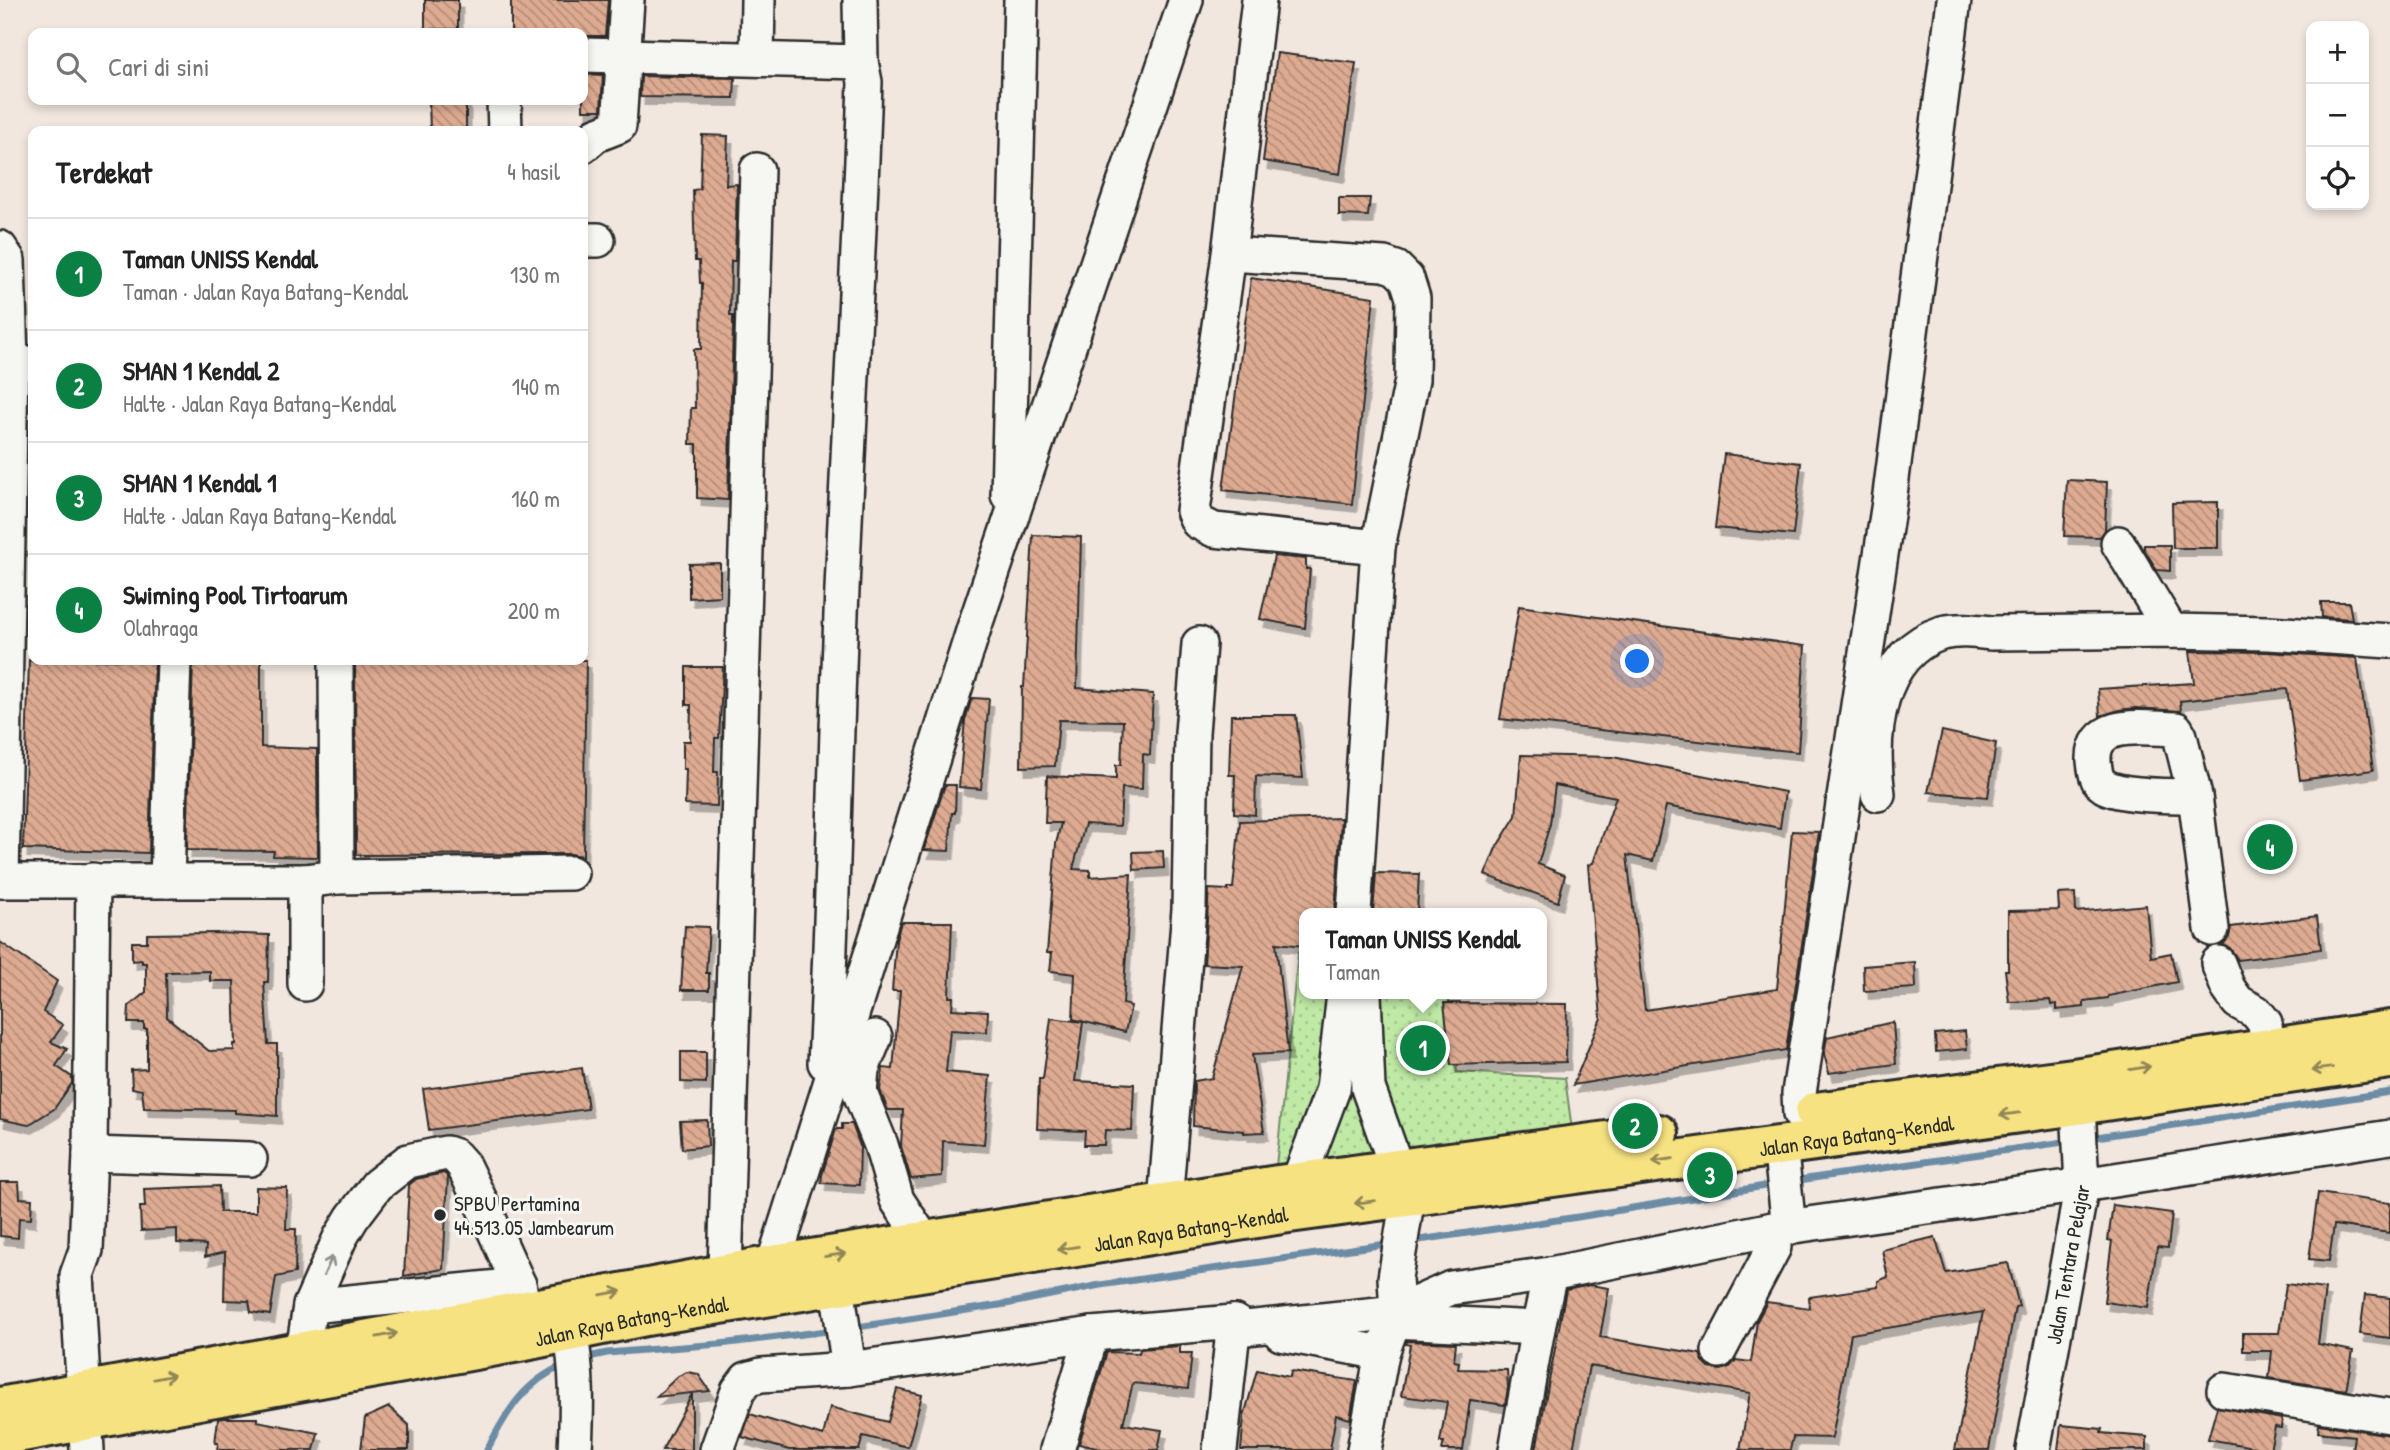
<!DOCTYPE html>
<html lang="id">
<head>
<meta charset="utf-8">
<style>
  :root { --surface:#fff; --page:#f6f6f6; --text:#222; --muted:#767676; --line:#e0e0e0; --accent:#0b8043 }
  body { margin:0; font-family:"Patrick Hand",sans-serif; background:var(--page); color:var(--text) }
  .controls { position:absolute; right:21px; top:21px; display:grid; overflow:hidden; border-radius:14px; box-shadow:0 4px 10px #0003 }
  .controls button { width:63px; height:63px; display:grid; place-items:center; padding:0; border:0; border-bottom:2px solid var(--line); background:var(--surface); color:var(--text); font:35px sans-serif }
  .you { position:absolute; left:1638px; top:662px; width:24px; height:24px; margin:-18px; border:5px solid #fff; border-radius:50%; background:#1a73e8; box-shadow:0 0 0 10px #1a73e833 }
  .badge { display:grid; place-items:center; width:46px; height:46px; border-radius:50%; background:var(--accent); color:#fff; font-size:23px; font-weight:700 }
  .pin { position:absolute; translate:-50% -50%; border:4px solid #fff; box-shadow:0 2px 7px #0006 }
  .popup { position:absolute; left:1299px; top:908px; width:248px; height:91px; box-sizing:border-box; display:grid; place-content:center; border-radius:14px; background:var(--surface); filter:drop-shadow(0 2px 5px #0005); font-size:23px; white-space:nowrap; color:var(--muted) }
  .popup b { font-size:26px; color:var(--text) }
  .popup::after { content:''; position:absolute; left:50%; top:100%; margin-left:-14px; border:14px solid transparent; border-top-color:var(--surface) }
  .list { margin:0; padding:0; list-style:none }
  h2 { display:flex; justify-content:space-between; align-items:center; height:91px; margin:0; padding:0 28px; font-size:30px }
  h2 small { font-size:23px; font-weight:400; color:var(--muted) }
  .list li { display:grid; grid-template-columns:46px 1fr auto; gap:21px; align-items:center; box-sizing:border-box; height:112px; padding:0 28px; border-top:2px solid var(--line) }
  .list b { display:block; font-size:26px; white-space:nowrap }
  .list p { margin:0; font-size:23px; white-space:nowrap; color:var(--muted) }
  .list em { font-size:23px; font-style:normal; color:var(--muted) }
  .icon { flex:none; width:38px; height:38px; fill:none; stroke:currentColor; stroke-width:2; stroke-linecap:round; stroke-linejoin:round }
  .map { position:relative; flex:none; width:2390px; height:1450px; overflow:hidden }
  .search { position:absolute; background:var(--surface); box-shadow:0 4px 10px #0003; left:28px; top:28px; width:560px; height:77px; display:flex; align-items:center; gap:18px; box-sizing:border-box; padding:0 24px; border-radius:14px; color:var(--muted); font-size:26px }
  .panel { position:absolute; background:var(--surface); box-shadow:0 4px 10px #0003; left:28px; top:126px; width:560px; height:539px; border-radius:14px }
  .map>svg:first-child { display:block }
</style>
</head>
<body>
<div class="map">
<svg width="2390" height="1450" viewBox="0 0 2390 1450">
  <defs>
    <pattern id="green-dots" width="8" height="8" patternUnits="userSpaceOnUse" patternTransform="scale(1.75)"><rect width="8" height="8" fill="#bfe9a5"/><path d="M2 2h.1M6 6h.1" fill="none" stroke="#a4c88e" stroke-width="1.8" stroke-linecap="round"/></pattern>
    <pattern id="building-back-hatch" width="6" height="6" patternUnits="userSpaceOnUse" patternTransform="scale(1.75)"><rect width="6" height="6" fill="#deab92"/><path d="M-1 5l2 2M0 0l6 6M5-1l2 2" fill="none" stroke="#b48b77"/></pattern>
    <filter id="shadow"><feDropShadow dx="4.5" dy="8" stdDeviation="0" flood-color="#0004"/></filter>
  </defs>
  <rect width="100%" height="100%" fill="#f1e7df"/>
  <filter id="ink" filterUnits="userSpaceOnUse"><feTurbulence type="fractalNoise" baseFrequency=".0143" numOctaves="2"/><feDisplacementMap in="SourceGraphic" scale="14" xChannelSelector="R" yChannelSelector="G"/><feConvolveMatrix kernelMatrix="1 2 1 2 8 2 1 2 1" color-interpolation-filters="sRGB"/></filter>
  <g filter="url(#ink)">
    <polygon fill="url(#green-dots)" stroke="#758a68" stroke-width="2" points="1304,952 1304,994 1448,994 1457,1072 1565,1078 1573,1137 1275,1176 1298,953"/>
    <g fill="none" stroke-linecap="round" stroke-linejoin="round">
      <g stroke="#6c8ca5" stroke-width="7">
        <polyline points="2090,1138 2390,1092"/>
        <polyline points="1792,1181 2071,1141"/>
        <polyline points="1412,1241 1578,1217 1777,1184"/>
        <polyline points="851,1328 1006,1304 1100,1285 1393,1243"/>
        <polyline points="584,1358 607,1353 720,1344 836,1330"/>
        <path d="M487 1450C507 1411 524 1382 566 1364"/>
      </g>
    </g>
    <g fill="url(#building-back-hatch)" stroke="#2b2b2b" stroke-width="2" fill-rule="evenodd" filter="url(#shadow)">
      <rect x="425" y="0" width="33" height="29"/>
      <polygon points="511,0 608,0 605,36 583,36 583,33 511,33"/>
      <polygon points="1277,53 1356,63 1340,174 1263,161"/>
      <polygon points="583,74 603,75 601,110 583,110"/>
      <polygon points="641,76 735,78 734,98 640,97"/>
      <polygon points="429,100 466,100 466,131 430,131"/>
      <polygon points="702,135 728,136 726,185 737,184 735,261 731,261 730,316 733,316 733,328 728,500 697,498 697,444 690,444 691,408 695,408 694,349 701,349 702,283 700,283 699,261 695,261 693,190 700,189"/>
      <polygon points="1339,198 1370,198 1368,216 1339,215"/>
      <polygon points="1251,278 1374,297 1352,504 1223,490"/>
      <polygon points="1724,454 1801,463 1793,535 1715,528"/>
      <polygon points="2067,480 2107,482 2105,530 2100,537 2064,536"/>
      <polygon points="2218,502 2218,548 2173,548 2172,503"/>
      <polygon points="1033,535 1081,537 1077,688 1153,694 1150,755 1143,754 1142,789 1122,788 1120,826 1085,824 1073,869 1090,870 1090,877 1131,874 1123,1004 1131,1006 1125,1032 1073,1019 1075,974 1050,971 1052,953 1047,953 1056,844 1061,823 1045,823 1047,776 1116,779 1116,765 1121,765 1123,721 1059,720 1055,766 1021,767 1022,687 1024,687"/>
      <polygon points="2144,545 2170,545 2170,571 2157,570 2144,549"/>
      <polygon points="1274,556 1306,559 1306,569 1310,569 1305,628 1260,619"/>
      <polygon points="720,563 720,596 689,598 689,564"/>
      <polygon points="2321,602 2349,602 2352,619 2322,617"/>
      <polygon points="1519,606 1805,646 1798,752 1500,719"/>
      <polygon points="2190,651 2267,652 2357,658 2373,770 2300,780 2287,689 2180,701 2181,711 2136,708 2119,710 2100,716 2098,689 2194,683"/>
      <polygon points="29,660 155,660 149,853 23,849"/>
      <polygon points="193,660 261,660 261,747 317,749 318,857 273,856 274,851 187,850"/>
      <polygon points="355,660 586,660 583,856 571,854 356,855"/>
      <polygon points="686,667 723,667 719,738 715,738 714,772 718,772 717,806 685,805 686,769 683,769 683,741 690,741 691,705 686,705"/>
      <polygon points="972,698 989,699 981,789 959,787 965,720"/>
      <polygon points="1231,715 1296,715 1303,778 1256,776 1255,815 1234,813 1235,775 1229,775"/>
      <polygon points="1942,731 1996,743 1988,797 1928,792"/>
      <polygon points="1521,755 1613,757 1785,792 1780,828 1666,806 1653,861 1627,855 1645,1010 1777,989 1792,831 1819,832 1786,1050 1573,1085 1601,1018 1588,865 1593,863 1616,797 1555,785 1550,824 1538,864 1565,875 1558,902 1485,875 1496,848 1516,816"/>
      <polygon points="945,785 956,785 955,813 952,813 949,851 924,850"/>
      <polygon points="1341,818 1335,913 1304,913 1304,946 1276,943 1288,1053 1252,1055 1264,1132 1244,1133 1244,1131 1193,1126 1194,1081 1212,1078 1243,966 1204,964 1209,889 1228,890 1228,888 1233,888 1240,821"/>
      <polygon points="1163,851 1164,868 1134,870 1133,852"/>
      <polygon points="1376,873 1419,874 1417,913 1373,913"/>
      <polygon points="2075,893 2076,912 2146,905 2151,957 2171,953 2177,982 2108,996 2108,998 2084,1001 2084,1007 2057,1010 2057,1004 2051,1005 2050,1000 2009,1002 2005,970 2008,970 2008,911 2059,910 2058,894"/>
      <polygon points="2317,916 2321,949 2238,960 2230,948 2223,945 2229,937 2231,927"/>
      <polygon points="901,922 952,922 949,997 953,997 952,1009 988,1011 987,1032 950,1030 946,1072 990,1076 984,1144 943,1141 942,1176 911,1179 901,1146 903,1110 888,1110 880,1090 883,1068 893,1069 900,991 892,991 896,940"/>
      <polygon points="685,926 709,927 706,973 709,973 709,990 681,990"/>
      <path d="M215 933 269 935 268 982H264L268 1044H277V1116L235 1113V1110L144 1108 142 1090 132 1088 131 1070 147 1069V1029H144V1023H128L129 1006 146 992V963H142V960L132 961V942H147V934ZM210 971V981H234L236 1044H234V1050L209 1051 167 1017 166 972Z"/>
      <polygon points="0,942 57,981 43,1012 63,1025 51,1042 67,1049 56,1066 72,1077 72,1083 54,1109 28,1125 0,1119"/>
      <polygon points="1915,962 1916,988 1864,991 1863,966"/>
      <polygon points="1444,1003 1567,1004 1566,1062 1451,1065"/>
      <polygon points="1051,1018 1083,1022 1075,1081 1134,1084 1132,1131 1105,1130 1104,1145 1084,1145 1085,1131 1037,1129 1039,1079 1043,1079"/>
      <polygon points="1893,1022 1896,1064 1829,1073 1824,1054 1827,1037"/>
      <polygon points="1965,1031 1967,1049 1936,1052 1935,1034"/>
      <polygon points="681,1052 706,1052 706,1083 681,1082"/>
      <polygon points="582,1068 588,1109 429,1130 423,1089"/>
      <polygon points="707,1120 708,1146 682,1149 680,1121"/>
      <polygon points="842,1124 852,1124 860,1146 859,1185 821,1183 822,1175 836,1129 842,1129"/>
      <polygon points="444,1173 448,1177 443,1269 404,1276 409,1185 416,1179"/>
      <polygon points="0,1182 19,1182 20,1198 32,1199 31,1219 19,1218 18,1238 0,1236"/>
      <polygon points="219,1186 220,1212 256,1212 256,1187 287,1188 286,1229 296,1229 295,1273 276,1277 270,1315 251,1312 249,1301 224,1300 225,1252 205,1257 206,1245 177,1243 177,1229 141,1231 140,1207 145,1207 144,1189"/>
      <polygon points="2318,1193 2390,1203 2390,1233 2334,1225 2329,1261 2309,1259"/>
      <polygon points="2113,1205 2172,1213 2168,1248 2157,1247 2148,1308 2104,1302 2112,1241 2108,1240"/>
      <polygon points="1935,1237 1946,1273 2008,1263 2019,1306 2015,1307 1989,1450 1955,1450 1983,1312 1851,1334 1832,1438 1793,1437 1790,1450 1740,1450 1750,1393 1589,1366 1573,1450 1536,1450 1566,1290 1590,1285 1609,1288 1600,1337 1700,1354 1703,1362 1709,1368 1720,1370 1730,1367 1736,1360 1751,1362 1757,1321 1767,1302 1810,1308 1809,1297 1878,1287 1878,1281 1888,1277 1882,1250"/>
      <polygon points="2286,1284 2325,1289 2318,1344 2353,1351 2346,1390 2269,1378 2272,1351 2243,1351 2243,1333 2279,1333"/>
      <polygon points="2365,1295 2390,1298 2390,1338 2360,1334"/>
      <polygon points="1407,1341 1456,1343 1454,1361 1459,1362 1458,1369 1507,1370 1508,1388 1505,1405 1470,1400 1463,1450 1442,1450 1444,1442 1440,1442 1447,1402 1401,1396 1410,1345 1406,1344"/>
      <polygon points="1180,1346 1180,1353 1192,1353 1188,1389 1133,1383 1123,1424 1162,1430 1158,1450 1105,1450 1079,1444 1107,1352 1139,1353 1140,1349"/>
      <polygon points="1257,1370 1290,1377 1291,1371 1357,1381 1350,1419 1336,1415 1330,1450 1241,1450 1244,1416"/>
      <polygon points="687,1372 698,1374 710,1391 656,1397 678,1376"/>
      <polygon points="897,1389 922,1395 908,1447 863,1436 859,1450 789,1450 742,1437 750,1414 823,1436 830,1407 888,1422"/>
      <polygon points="692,1394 692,1450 662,1450"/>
      <polygon points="389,1407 409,1425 409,1450 361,1450 365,1418"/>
      <polygon points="2217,1407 2282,1419 2281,1428 2275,1427 2270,1450 2208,1439"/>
      <polygon points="223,1418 257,1418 257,1421 318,1433 314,1450 217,1450 218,1443 215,1443 218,1419"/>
      <polygon points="2319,1424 2390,1435 2390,1450 2352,1450 2354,1436 2318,1432"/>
      <polygon points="2061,1425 2102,1429 2101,1433 2147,1437 2147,1450 2058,1450"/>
    </g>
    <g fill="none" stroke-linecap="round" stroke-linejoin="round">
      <g stroke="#2b2b2b" stroke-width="38">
        <g id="minor">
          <polyline points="860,0 861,62"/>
          <polyline points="1259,0 1229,254 1193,511 1198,522 1214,530 1378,547"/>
          <path d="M583 55 861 62 865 82C859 259 848 437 841 614 835 764 833 913 825 1063"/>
          <polyline points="757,58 758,0"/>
          <polyline points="504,100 505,131"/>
          <polyline points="583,146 596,135 619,126 627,0"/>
          <polyline points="583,240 598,240"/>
          <polyline points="0,248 8,260 11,363"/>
          <polyline points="1229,254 1384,264 1396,268 1407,279 1413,298 1412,380 1378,547 1354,913"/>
          <polyline points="1008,495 1021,0"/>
          <polyline points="2118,543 2171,631"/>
          <polyline points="336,660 337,877"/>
          <path d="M1878 794C1870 736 1876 654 1942 633 1958 629 1974 631 1991 633L2171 631 2268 633 2390 641"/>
          <path d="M2195 796C2174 796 2121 796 2104 786 2096 781 2095 770 2094 761 2092 717 2148 729 2176 729L2180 736 2195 796 2212 929"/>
          <polyline points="0,881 305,881 337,877 571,873"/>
          <polyline points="2,881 11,363 33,363"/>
          <polyline points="167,881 174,660"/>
          <polyline points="305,881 305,984"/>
          <polyline points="2218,963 2228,988 2238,1002 2256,1012 2265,1023 2267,1049"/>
          <polyline points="1364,994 1368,1088 1397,1169"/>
          <polyline points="875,1037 862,1069 860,1093 881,1145 897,1200 924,1241"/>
          <polyline points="1800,1114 1799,1093 1889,502 1954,0"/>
          <polyline points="1780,1144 1789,1228"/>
          <polyline points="90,1154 250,1159"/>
          <polyline points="1298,1182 1333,1089 1344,994"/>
          <polyline points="1163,1227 1189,909 1192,733 1199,644"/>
          <polyline points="773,1265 974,628 1186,0"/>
          <polyline points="725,1273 757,170"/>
          <polyline points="837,1286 849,1369"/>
          <polyline points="310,1306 519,1285"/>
          <polyline points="1393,1321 1538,1328"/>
          <polyline points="1234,1322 1246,1328 1397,1312 1451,1288 1550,1274 1773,1229 2082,1185 2390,1137"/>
          <path d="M570 1331C578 1370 577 1410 575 1450"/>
          <polyline points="1281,1334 1382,1353"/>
          <polyline points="1719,1351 1774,1247 1773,1229"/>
          <polyline points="307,1377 303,1351 310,1306 340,1238 352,1218 377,1185 408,1161 446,1153 455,1156 463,1165 491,1223 519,1285 530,1337"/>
          <polyline points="2224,1390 2390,1416"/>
          <polyline points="87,1450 77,1275 86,1250 90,1154 93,880"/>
          <polyline points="717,1450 738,1391 747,1379 761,1375 849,1369 1092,1334 1234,1322"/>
          <polyline points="1057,1450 1092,1334"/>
          <polyline points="1220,1450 1234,1322"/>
          <polyline points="1364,1450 1382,1353 1397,1312 1395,1278 1408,1196"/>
          <polyline points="1516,1450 1538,1328 1550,1274"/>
          <path id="s1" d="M2033 1450 2082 1185 2078 1105 2073 1080"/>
        </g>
      </g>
      <g stroke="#2b2b2b" stroke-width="44">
        <g id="highway">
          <polyline points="1815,1112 2073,1078 2390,1030"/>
          <polyline points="0,1407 773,1265 1278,1185 1659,1134"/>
          <path id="s2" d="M0 1436 530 1340 646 1316 1282 1214 2078 1105 2390 1059"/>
        </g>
      </g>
      <use href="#minor" stroke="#f6f6f2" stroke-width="33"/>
      <use href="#highway" stroke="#f6e281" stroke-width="38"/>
    </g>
    <defs><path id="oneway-shaft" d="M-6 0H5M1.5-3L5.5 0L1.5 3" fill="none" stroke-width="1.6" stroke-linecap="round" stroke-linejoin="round" transform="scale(1.75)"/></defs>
    <g stroke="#908656">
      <use href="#oneway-shaft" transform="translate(2140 1068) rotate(-9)"/>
      <use href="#oneway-shaft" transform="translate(2322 1069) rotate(172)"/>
      <use href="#oneway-shaft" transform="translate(2010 1114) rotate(172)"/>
      <use href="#oneway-shaft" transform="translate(1663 1160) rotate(172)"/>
      <use href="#oneway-shaft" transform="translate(1365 1202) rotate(172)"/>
      <use href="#oneway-shaft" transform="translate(1068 1248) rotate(171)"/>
      <use href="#oneway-shaft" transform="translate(835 1255) rotate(-9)"/>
      <use href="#oneway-shaft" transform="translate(611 1293) rotate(-10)"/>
      <use href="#oneway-shaft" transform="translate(387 1335) rotate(-11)"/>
      <use href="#oneway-shaft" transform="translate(164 1377) rotate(-11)"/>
    </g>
    <use stroke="#90908e" href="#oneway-shaft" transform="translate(328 1266) rotate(-66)"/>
  </g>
  <circle fill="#2b2b2b" stroke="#f6f6f2" stroke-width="2.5" cx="440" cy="1215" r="7"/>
  <g text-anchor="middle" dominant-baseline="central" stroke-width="6" stroke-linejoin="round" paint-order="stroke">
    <g font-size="21" fill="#2b2b2b" stroke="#f6f6f2">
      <text stroke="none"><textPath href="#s2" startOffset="1881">Jalan Raya Batang-Kendal</textPath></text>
      <text stroke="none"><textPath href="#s2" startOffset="1209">Jalan Raya Batang-Kendal</textPath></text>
      <text stroke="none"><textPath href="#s1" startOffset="189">Jalan Tentara Pelajar</textPath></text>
      <text stroke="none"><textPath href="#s2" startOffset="642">Jalan Raya Batang-Kendal</textPath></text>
    </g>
    <g font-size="21" fill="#2b2b2b" stroke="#f6f6f2" text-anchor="start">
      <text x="454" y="1203">SPBU Pertamina<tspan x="454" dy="24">44.513.05 Jambearum</tspan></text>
    </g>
  </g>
</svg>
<div class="controls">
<button>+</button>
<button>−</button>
<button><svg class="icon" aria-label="locate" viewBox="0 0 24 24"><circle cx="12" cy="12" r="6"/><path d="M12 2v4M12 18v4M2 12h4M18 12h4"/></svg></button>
</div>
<div class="you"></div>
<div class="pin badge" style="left:1423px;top:1048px">1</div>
<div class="popup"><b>Taman UNISS Kendal</b>Taman</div>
<div class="pin badge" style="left:1635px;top:1126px">2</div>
<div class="pin badge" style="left:1710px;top:1175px">3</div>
<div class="pin badge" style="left:2270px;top:847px">4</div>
<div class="search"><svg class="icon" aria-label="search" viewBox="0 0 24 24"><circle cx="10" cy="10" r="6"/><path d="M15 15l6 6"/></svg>Cari di sini</div>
<section class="panel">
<h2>Terdekat<small>4 hasil</small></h2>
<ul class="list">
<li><span class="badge">1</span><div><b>Taman UNISS Kendal</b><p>Taman · Jalan Raya Batang-Kendal</p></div><em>130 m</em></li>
<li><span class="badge">2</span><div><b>SMAN 1 Kendal 2</b><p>Halte · Jalan Raya Batang-Kendal</p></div><em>140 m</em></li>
<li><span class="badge">3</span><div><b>SMAN 1 Kendal 1</b><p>Halte · Jalan Raya Batang-Kendal</p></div><em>160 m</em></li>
<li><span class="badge">4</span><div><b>Swiming Pool Tirtoarum</b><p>Olahraga</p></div><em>200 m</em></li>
</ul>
</section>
</div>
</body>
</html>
